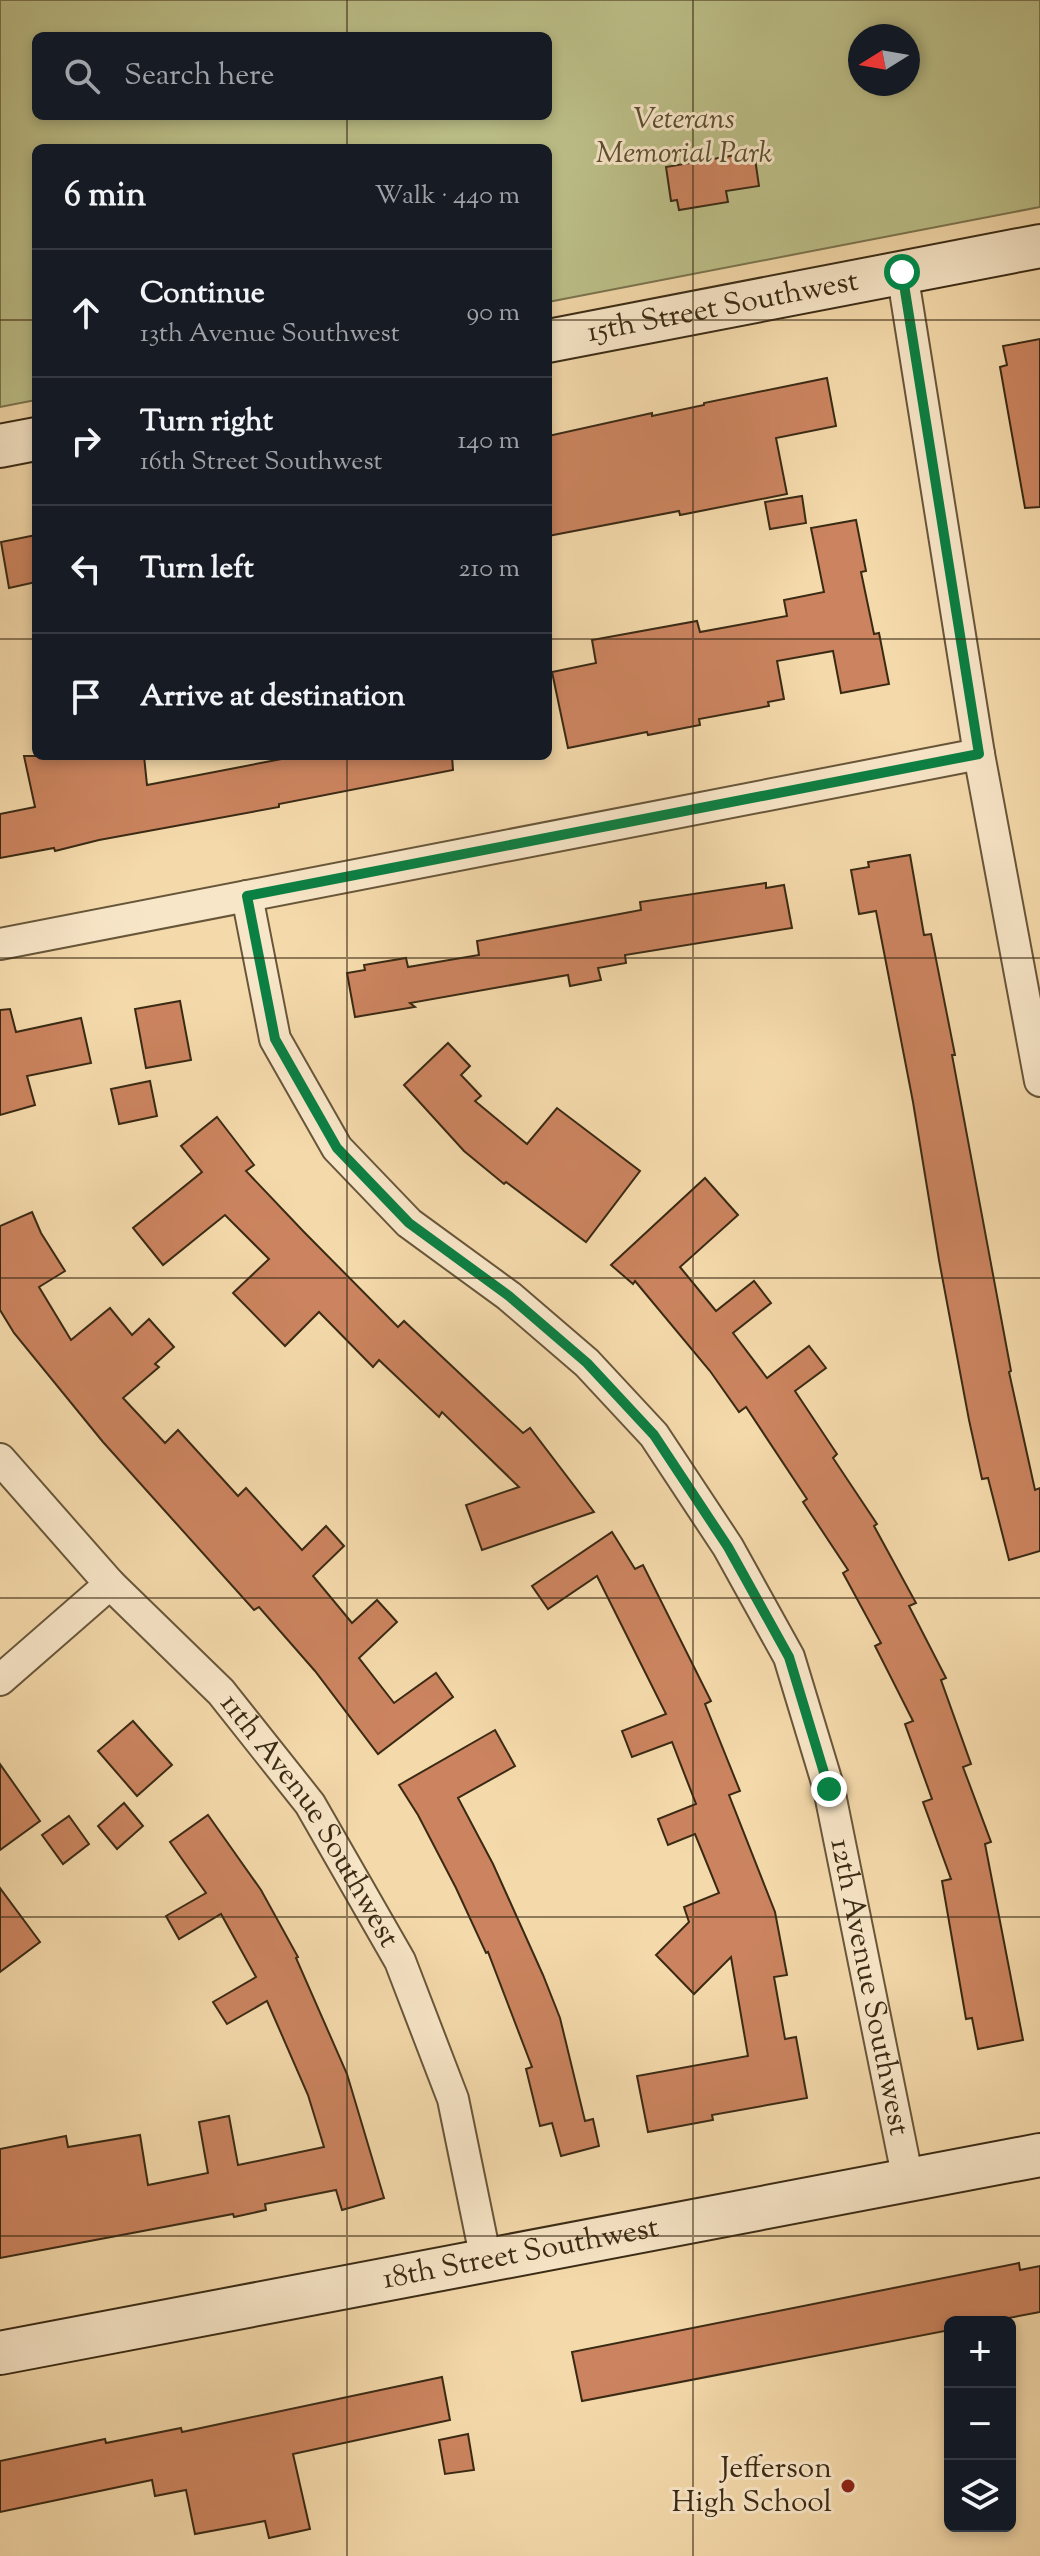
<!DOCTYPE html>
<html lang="en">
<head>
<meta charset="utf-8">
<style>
  :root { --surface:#171b24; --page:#20242c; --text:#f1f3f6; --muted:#9ea1a6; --line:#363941 }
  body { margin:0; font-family:"Sorts Mill Goudy",serif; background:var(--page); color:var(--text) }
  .controls { position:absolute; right:24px; bottom:24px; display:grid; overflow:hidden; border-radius:12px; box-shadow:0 4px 12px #0003 }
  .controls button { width:72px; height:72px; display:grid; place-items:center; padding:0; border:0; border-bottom:2px solid var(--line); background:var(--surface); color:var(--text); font:40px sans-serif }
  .compass { position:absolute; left:848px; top:24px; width:72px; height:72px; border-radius:50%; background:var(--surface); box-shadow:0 4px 12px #0003; rotate:259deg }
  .stop { position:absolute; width:24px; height:24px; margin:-18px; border:6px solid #0b8043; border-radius:50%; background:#fff }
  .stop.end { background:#0b8043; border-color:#fff; box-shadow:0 2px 8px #0008 }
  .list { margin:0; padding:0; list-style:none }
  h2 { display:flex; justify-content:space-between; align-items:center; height:104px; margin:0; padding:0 32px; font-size:34px }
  h2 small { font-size:26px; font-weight:400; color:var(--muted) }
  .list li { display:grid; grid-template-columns:52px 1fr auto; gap:24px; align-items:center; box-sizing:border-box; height:128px; padding:0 32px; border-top:2px solid var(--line) }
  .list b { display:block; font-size:30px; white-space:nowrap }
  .list p { margin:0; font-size:26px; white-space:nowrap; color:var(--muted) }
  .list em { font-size:26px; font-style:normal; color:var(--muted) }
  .icon { flex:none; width:44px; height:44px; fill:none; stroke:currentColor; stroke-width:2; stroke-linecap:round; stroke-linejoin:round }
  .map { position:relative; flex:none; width:1040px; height:2556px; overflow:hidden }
  .search { position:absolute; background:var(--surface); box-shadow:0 4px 12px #0003; left:32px; top:32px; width:520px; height:88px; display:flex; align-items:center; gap:20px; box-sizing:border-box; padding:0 28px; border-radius:12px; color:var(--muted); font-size:30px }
  .panel { position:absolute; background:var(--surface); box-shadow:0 4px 12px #0003; left:32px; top:144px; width:520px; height:616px; border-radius:12px }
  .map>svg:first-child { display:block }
</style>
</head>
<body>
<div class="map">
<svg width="1040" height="2556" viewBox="0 0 1040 2556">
  <rect width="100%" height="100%" fill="#f4d9aa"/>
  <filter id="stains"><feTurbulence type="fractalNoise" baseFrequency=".0025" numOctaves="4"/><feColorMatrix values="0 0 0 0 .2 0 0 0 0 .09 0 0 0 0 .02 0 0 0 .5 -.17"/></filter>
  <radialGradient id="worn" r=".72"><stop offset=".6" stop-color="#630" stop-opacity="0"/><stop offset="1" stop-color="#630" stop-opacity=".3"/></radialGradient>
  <path fill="#bcbf88" stroke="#7b744e" stroke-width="2" fill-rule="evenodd" d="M0 0H1040V207L548 302V148H36V400L0 407ZM36 36H548V116H36ZM860 36H908V84H860Z"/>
  <g fill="#cb845f" stroke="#3a2a14" stroke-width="2">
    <polygon points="754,152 759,186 726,191 728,202 679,210 677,200 671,201 666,167"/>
    <polygon points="1040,339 1040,507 1025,508 1000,367 1007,365 1003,346"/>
    <polygon points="827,378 836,426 776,438 787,494 680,515 679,511 548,536 548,436 652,413 652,416 704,405 704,403"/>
    <polygon points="802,496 806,523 770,529 765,502"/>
    <polygon points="856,520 866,571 861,572 874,634 879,633 889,684 841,693 833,651 777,661 784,699 768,702 769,706 699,719 700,725 648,735 647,732 568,748 552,672 596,663 592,640 697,621 700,632 787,616 784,600 824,592 811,528"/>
    <polygon points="36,535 36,582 9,588 1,542"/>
    <polygon points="24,756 144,756 147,785 297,756 452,756 453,770 279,804 279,807 99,840 55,851 54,848 0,858 0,814 35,807"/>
    <polygon points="910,855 924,935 931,934 955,1055 952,1055 1011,1371 1009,1372 1035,1490 1040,1488 1040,1551 1009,1560 988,1478 982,1479 969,1420 939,1260 913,1102 876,911 859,914 851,870 869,867 868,862"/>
    <polygon points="766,883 766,888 784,885 792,928 625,955 626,963 598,968 601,980 570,986 568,975 410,1003 415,1007 355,1017 347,973 365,970 364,965 406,958 408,967 479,955 477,941 641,910 640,902"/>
    <polygon points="180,1001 191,1060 146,1068 135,1009"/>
    <polygon points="10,1009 16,1032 81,1018 91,1063 27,1076 35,1105 0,1115 0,1010"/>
    <polygon points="448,1043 470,1066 461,1075 481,1096 475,1101 527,1144 557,1108 640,1171 586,1242 506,1182 504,1184 464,1151 404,1085"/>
    <polygon points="150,1081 157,1116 119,1124 111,1089"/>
    <polygon points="217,1117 254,1165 246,1171 304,1232 398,1327 404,1321 523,1433 530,1428 594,1512 482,1550 466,1505 519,1487 442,1412 439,1417 379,1360 373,1367 319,1312 285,1346 233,1293 269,1259 225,1215 163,1265 133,1228 202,1172 181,1146"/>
    <polygon points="705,1178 738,1215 680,1267 716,1311 754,1281 771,1303 733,1333 767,1378 809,1346 826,1368 795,1391 837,1454 833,1458 877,1524 874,1526 916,1603 909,1606 946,1678 941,1680 971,1764 963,1767 991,1842 985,1844 1023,2040 978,2049 972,2018 966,2019 942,1881 951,1879 923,1802 932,1799 905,1724 913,1721 875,1646 881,1643 843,1573 848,1570 803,1502 807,1499 746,1407 739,1412 710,1371 635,1281 633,1284 611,1265"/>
    <polygon points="32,1212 41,1233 65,1271 39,1287 71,1340 110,1308 132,1335 149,1319 174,1347 155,1364 159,1367 123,1398 165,1443 178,1430 238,1496 246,1488 302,1550 326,1526 344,1546 313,1576 352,1623 377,1600 397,1622 359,1658 394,1703 436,1673 453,1697 378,1754 315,1671 259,1607 254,1610 103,1442 14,1333 0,1310 0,1226"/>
    <polygon points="612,1532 635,1569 643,1565 711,1701 705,1704 740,1791 729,1795 775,1912 787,1975 774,1977 785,2039 796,2037 807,2098 712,2115 713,2120 648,2132 637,2076 748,2056 731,1957 694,1994 656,1955 689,1922 684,1907 719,1893 695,1834 668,1845 658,1819 696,1804 672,1742 632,1757 622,1731 666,1714 597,1576 548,1609 532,1586"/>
    <polygon points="133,1721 172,1765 137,1796 98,1751"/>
    <polygon points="495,1730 515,1766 458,1798 493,1864 543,1975 560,2018 585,2121 593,2119 599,2146 561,2156 552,2123 540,2126 526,2069 532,2067 488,1952 486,1953 456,1888 418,1815 399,1785"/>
    <polygon points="0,1764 40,1821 0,1850"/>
    <polygon points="124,1803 143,1826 117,1849 98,1826"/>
    <polygon points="208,1815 261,1890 298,1957 296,1958 347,2074 384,2198 342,2210 336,2190 265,2204 266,2210 234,2217 233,2214 0,2258 0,2149 66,2136 68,2147 140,2135 148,2185 208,2173 199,2122 229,2116 238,2165 324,2147 308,2095 267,2001 227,2024 213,2002 256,1977 221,1914 179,1939 166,1916 206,1893 170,1842"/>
    <polygon points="69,1816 89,1844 63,1864 42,1835"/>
    <polygon points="0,1888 40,1942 0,1972"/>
    <polygon points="1019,2263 1020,2270 1040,2266 1040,2312 987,2322 950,2322 950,2330 582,2401 572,2352"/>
    <polygon points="442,2377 450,2420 293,2454 310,2529 269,2538 265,2521 195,2534 186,2490 155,2496 152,2480 0,2512 0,2461 105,2439 106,2443 181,2428 182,2432"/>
    <polygon points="468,2434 474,2470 445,2474 439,2440"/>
  </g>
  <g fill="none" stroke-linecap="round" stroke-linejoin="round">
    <g stroke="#68563a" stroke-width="34">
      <g id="street">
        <polyline points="902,272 979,754 1040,1081"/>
        <path id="s1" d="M247 896 275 1039 337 1148 409 1223 509 1296 587 1363 654 1435 728 1547 789 1657 829 1789 908 2180"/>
        <polyline points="0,944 979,754"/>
        <path id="s2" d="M0 1459 110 1584 221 1692 310 1804 400 1961 453 2099 486 2260"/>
        <polyline points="0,1680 110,1584"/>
      </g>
    </g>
    <g stroke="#3a2a14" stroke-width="46">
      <g id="secondary">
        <path id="s3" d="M548 341 1040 246"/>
        <polyline points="0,446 36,439"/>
        <path id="s4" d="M0 2353 1040 2155"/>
      </g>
    </g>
    <use href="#street" stroke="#f8e6c8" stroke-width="30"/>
    <use href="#secondary" stroke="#f8e6c8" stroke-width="42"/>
  </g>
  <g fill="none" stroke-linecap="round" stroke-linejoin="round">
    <polyline stroke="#0b8043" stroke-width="10" points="829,1789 789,1657 728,1547 654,1435 587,1363 509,1296 409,1223 337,1148 275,1039 247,896 979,754 902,272"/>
  </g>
  <path fill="none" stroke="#3a2a14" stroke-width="2" stroke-opacity="0.55" d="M347 0V36M693 0V2556M347 116V148M0 320H36M548 320H1040M0 639H36M548 639H1040M347 756V2556M0 958H1040M0 1278H1040M0 1598H1040M0 1917H1040M0 2236H1040"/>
  <circle fill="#8f2418" stroke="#f8e6c8" stroke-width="3" cx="848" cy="2486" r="8"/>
  <g text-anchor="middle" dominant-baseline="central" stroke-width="6" stroke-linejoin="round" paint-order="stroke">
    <g font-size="30" font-style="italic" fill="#5a4f31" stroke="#f8e6c8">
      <text x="684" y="120">Veterans<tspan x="684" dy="34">Memorial Park</tspan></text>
    </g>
    <g font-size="30" fill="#3a2a14" stroke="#f8e6c8">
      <text stroke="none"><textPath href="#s3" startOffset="178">15th Street Southwest</textPath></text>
      <text stroke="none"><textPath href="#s2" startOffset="478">11th Avenue Southwest</textPath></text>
      <text stroke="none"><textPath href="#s1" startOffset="1300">12th Avenue Southwest</textPath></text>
      <text stroke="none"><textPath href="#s4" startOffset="530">18th Street Southwest</textPath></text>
    </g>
    <g font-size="30" fill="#3a2a14" stroke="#f8e6c8" text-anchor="end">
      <text x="832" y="2469">Jefferson<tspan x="832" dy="34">High School</tspan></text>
    </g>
  </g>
  <rect width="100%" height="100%" filter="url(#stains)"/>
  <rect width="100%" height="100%" fill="url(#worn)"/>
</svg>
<div class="controls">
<button>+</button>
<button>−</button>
<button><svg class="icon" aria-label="layers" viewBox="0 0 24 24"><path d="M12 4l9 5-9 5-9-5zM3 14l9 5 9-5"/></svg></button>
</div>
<svg class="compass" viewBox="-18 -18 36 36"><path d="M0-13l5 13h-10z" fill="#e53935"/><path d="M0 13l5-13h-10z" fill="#9ea1a6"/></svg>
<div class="stop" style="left:902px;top:272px"></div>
<div class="stop end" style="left:829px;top:1789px"></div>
<div class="search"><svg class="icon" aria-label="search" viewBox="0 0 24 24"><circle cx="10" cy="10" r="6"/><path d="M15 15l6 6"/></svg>Search here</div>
<section class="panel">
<h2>6 min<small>Walk · 440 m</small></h2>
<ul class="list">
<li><svg class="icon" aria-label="ahead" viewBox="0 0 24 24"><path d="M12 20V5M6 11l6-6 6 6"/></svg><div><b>Continue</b><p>13th Avenue Southwest</p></div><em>90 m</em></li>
<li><svg class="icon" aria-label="right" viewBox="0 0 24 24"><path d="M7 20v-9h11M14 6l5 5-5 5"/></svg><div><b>Turn right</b><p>16th Street Southwest</p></div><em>140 m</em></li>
<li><svg class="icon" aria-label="left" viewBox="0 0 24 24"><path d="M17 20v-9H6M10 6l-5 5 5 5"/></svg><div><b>Turn left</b></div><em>210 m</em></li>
<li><svg class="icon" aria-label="arrive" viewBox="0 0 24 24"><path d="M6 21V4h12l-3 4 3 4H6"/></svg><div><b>Arrive at destination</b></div></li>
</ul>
</section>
</div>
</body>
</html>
